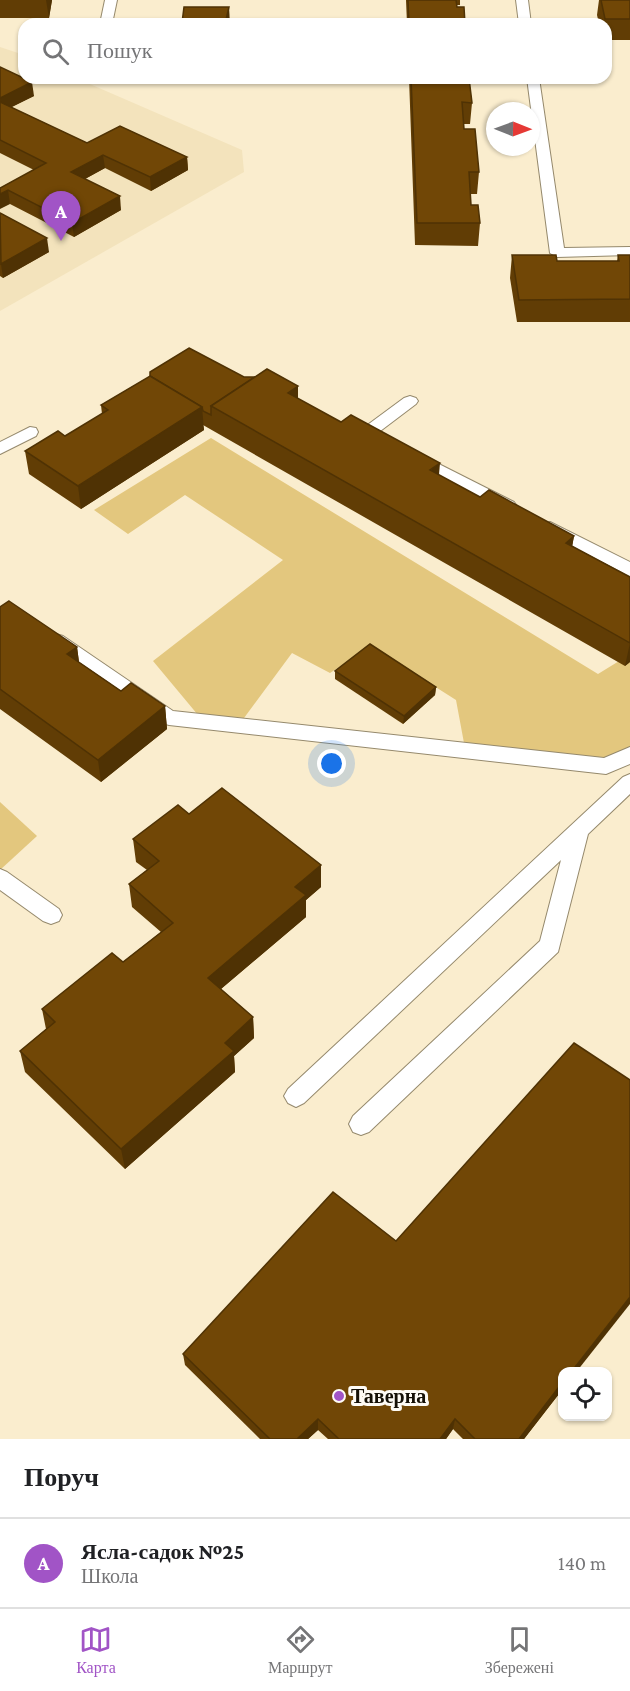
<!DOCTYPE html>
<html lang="uk">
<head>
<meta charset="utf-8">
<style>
  :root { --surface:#fff; --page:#f6f6f6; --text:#202124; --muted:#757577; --line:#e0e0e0; --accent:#a154c6 }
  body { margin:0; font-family:"Crimson Pro",serif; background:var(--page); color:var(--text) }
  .controls { position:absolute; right:18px; bottom:18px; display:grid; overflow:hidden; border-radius:12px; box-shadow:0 2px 4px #0004 }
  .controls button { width:54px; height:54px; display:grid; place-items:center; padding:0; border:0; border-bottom:2px solid var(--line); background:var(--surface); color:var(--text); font:30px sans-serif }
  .compass { position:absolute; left:486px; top:102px; width:54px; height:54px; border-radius:50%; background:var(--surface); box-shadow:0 2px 4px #0004; rotate:91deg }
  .you { position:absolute; left:332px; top:764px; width:21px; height:21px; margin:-15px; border:4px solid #fff; border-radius:50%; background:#1a73e8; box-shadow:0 0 0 9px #1a73e833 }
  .badge { display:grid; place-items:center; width:39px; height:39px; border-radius:50%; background:var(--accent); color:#fff; font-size:20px; font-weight:700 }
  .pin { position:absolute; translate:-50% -50px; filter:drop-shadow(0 2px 3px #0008) }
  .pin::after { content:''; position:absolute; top:32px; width:21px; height:18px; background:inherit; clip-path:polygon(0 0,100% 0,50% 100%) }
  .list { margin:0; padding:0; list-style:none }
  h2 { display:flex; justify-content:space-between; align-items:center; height:78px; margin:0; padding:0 24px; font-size:26px }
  h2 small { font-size:20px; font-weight:400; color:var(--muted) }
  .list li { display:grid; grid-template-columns:39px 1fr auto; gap:18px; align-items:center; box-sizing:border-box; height:90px; padding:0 24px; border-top:2px solid var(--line) }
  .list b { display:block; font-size:22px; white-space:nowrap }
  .list p { margin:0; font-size:20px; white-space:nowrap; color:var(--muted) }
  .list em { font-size:20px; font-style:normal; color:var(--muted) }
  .icon { flex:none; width:33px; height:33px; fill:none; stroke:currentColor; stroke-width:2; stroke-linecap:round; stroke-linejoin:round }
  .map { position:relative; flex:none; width:630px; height:1439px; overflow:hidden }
  .search { position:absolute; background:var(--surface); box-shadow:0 2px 4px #0004; left:18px; right:18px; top:18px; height:66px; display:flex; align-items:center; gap:15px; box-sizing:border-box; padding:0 21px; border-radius:18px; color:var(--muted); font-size:22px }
  .sheet { height:168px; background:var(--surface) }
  nav { display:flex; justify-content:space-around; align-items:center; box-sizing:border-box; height:84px; border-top:2px solid var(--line); background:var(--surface); font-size:16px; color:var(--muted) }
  nav a { display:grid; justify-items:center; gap:3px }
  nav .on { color:var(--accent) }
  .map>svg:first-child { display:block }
</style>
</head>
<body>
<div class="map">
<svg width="630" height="1439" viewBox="0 0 630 1439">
  <rect width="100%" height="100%" fill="#faedce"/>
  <polygon fill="#f3e3bc" points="0,47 24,55 24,78 76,78 242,150 244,172 0,311"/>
  <g fill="#e3c77e">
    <polygon points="211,438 598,674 624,658 630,663 630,748 605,761 464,743 456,700 371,646 330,673 292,653 244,718 198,715 153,661 283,560 185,495 128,534 94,510"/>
    <polygon points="0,802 37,836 0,870"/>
  </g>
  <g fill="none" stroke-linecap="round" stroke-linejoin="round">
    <g stroke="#95896c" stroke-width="2">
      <g id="service">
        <polygon points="105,0 117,0 112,24 100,24"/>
        <polygon points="516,0 528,0 531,24 519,24"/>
        <polygon points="527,78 539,78 564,248 630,247 630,255 557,257 550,253"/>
        <path d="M410 396 416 398 418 401 416 404 379 432 391 441 389 445C379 447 366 441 360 433L362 429 404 398Z"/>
        <polygon points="30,427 36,428 38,432 36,436 0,454 0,442"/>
        <polygon points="417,453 514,502 517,506 514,510 502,510 411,462 409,458 411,454"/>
        <polygon points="550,522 630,562 630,576 544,532 541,528 544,524"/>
        <polygon points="56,634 63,636 173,711 604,758 630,747 630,764 606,774 169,725 162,723 49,646 47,641 49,636"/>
        <polygon points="630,774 630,794 588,834 558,952 369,1132 361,1135 353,1132 349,1124 353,1116 540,941 561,860 304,1103 296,1107 288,1103 284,1096 288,1089 623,777"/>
        <polygon points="0,869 7,872 59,909 62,915 59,921 51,924 43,921 0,890"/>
      </g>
    </g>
    <use href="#service" fill="#fff" fill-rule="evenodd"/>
  </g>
  <g fill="#613d05">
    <polygon points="0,0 52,0 49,18 0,18"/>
    <polygon points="406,0 460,0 460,5 457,5 457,7 465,24 407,24"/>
    <polygon points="599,0 630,0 630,40 606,40 606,24 599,24 597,15"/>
    <polygon points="0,67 34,96 11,107 87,143 187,157 188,170 151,191 105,168 85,179 121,210 74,237 10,204 0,188 34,170 0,153"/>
    <polygon points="409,78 469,78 472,103 470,124 464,124 464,129 479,172 477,194 470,194 471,205 480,223 478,246 415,245"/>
    <polygon points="0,213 49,252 3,278 0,276"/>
    <polygon points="512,255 557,261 617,261 618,255 630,255 630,322 517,322 510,278"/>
    <polygon points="298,399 480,497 574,536 572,546 630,577 630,662 625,666 203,425 204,430 81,509 29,474 25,451 65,436 102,414 101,405"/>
    <polygon points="0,607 77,647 79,662 121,691 165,706 167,729 101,782 0,709"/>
    <polygon points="335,671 436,687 435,695 403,724 335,679"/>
    <polygon points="189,814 321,887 306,900 306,917 221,989 253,1017 254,1038 234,1056 235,1072 125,1169 25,1072 20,1051 46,1029 42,1009 123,962 161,932 132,907 129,884 147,870 136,862 133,839"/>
    <polygon points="183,1354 562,1371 562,1390 524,1439 463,1439 453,1429 446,1439 328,1439 318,1430 308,1439 260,1439 185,1365"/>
  </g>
  <g fill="#4f3204">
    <polygon points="46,0 52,0 49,18"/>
    <polygon points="229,7 230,24 225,24"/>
    <polygon points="32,82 34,96 0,113 0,98"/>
    <polygon points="103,155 105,168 72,186 71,172"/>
    <polygon points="187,157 188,170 151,191 150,177"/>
    <polygon points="8,190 10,204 0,209 0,194"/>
    <polygon points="120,196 121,210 74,237 72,223"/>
    <polygon points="47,238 49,252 3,278 1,264"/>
    <polygon points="298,386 298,409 288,393"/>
    <polygon points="202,407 204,430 81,509 78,486"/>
    <polygon points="440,463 438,486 430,470"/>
    <polygon points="574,536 570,559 566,543"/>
    <polygon points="630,643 630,662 625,666"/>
    <polygon points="77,647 80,670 67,654"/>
    <polygon points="436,687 435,695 403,724 404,716"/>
    <polygon points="165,706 167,729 101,782 98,760"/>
    <polygon points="321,865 321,887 306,900 306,917 209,999 208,978 295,887"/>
    <polygon points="253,1017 254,1038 234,1056 235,1072 125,1169 121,1149 225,1043"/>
    <polygon points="630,1297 630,1304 577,1371 572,1371"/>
    <polygon points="562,1383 562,1390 524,1439 519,1439"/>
    <polygon points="318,1419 318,1430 308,1439 297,1439"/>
    <polygon points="455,1419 453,1429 446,1439 440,1439"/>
  </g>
  <g fill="#714706" stroke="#4f3204" stroke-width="1.5">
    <polygon points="408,0 456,0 457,7 464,7 465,24 409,24"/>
    <polygon points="601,0 630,0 630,19 605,19"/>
    <polygon points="184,7 229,7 225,24 182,23"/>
    <polygon points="0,67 32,82 0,98"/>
    <polygon points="411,78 469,78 472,103 462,102 464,129 475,129 479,172 469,172 471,205 478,205 480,223 417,223"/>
    <polygon points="0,102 87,143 120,126 187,157 150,177 103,155 71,172 120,196 72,223 8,190 0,194 0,188 46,163 0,140"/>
    <polygon points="0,213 47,238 1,264"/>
    <polygon points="512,255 556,255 557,261 619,261 618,255 630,255 630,299 519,300"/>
    <polygon points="189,348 244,377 255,377 211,406 211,415 203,411 202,407 150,376 150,372"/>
    <polygon points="267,369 298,386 288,393 341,422 351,415 440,463 430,470 480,497 489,490 574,536 566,543 630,577 630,643 211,406"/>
    <polygon points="150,376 202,407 78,486 25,451 58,431 65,436 108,410 101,405"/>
    <polygon points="9,601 77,647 67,654 121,691 131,683 165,706 98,760 0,689 0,607"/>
    <polygon points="370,644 436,687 404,716 335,671"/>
    <polygon points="222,788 321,865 295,887 306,895 208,978 253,1017 225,1043 234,1051 121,1149 20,1051 55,1022 42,1009 112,953 123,962 173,923 129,884 159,861 133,839 178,805 189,814"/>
    <polygon points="574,1043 630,1080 630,1297 572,1371 562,1371 562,1383 519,1439 475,1439 455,1419 440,1439 339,1439 318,1419 297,1439 270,1439 183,1354 333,1192 396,1241"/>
  </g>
  <circle fill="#a154c6" stroke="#fefbf5" stroke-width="2" cx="339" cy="1396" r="6"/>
  <g text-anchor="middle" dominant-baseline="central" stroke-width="6" stroke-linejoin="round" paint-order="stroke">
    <g font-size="20" font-weight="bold" fill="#151006" stroke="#fefbf5" text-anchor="start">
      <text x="351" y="1396">Таверна</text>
    </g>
  </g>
</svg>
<div class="controls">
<button><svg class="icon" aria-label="locate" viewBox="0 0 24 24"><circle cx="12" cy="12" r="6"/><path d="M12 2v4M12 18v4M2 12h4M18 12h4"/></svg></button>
</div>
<svg class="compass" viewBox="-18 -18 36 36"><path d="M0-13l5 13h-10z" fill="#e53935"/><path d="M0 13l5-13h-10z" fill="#757577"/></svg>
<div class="you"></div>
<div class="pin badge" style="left:61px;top:241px">A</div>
<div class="search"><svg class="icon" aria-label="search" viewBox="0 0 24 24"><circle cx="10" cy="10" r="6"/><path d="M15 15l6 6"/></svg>Пошук</div>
</div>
<section class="sheet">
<h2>Поруч<small></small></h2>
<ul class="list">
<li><span class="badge">A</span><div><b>Ясла-садок №25</b><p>Школа</p></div><em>140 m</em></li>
</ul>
</section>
<nav>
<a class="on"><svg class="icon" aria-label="map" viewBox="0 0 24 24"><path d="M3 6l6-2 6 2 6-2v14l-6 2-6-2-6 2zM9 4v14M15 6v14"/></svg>Карта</a>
<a><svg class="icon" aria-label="directions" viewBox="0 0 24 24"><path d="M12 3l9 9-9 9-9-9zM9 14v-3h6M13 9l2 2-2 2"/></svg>Маршрут</a>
<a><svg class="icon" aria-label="saved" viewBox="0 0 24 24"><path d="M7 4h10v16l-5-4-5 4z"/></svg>Збережені</a>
</nav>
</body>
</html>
